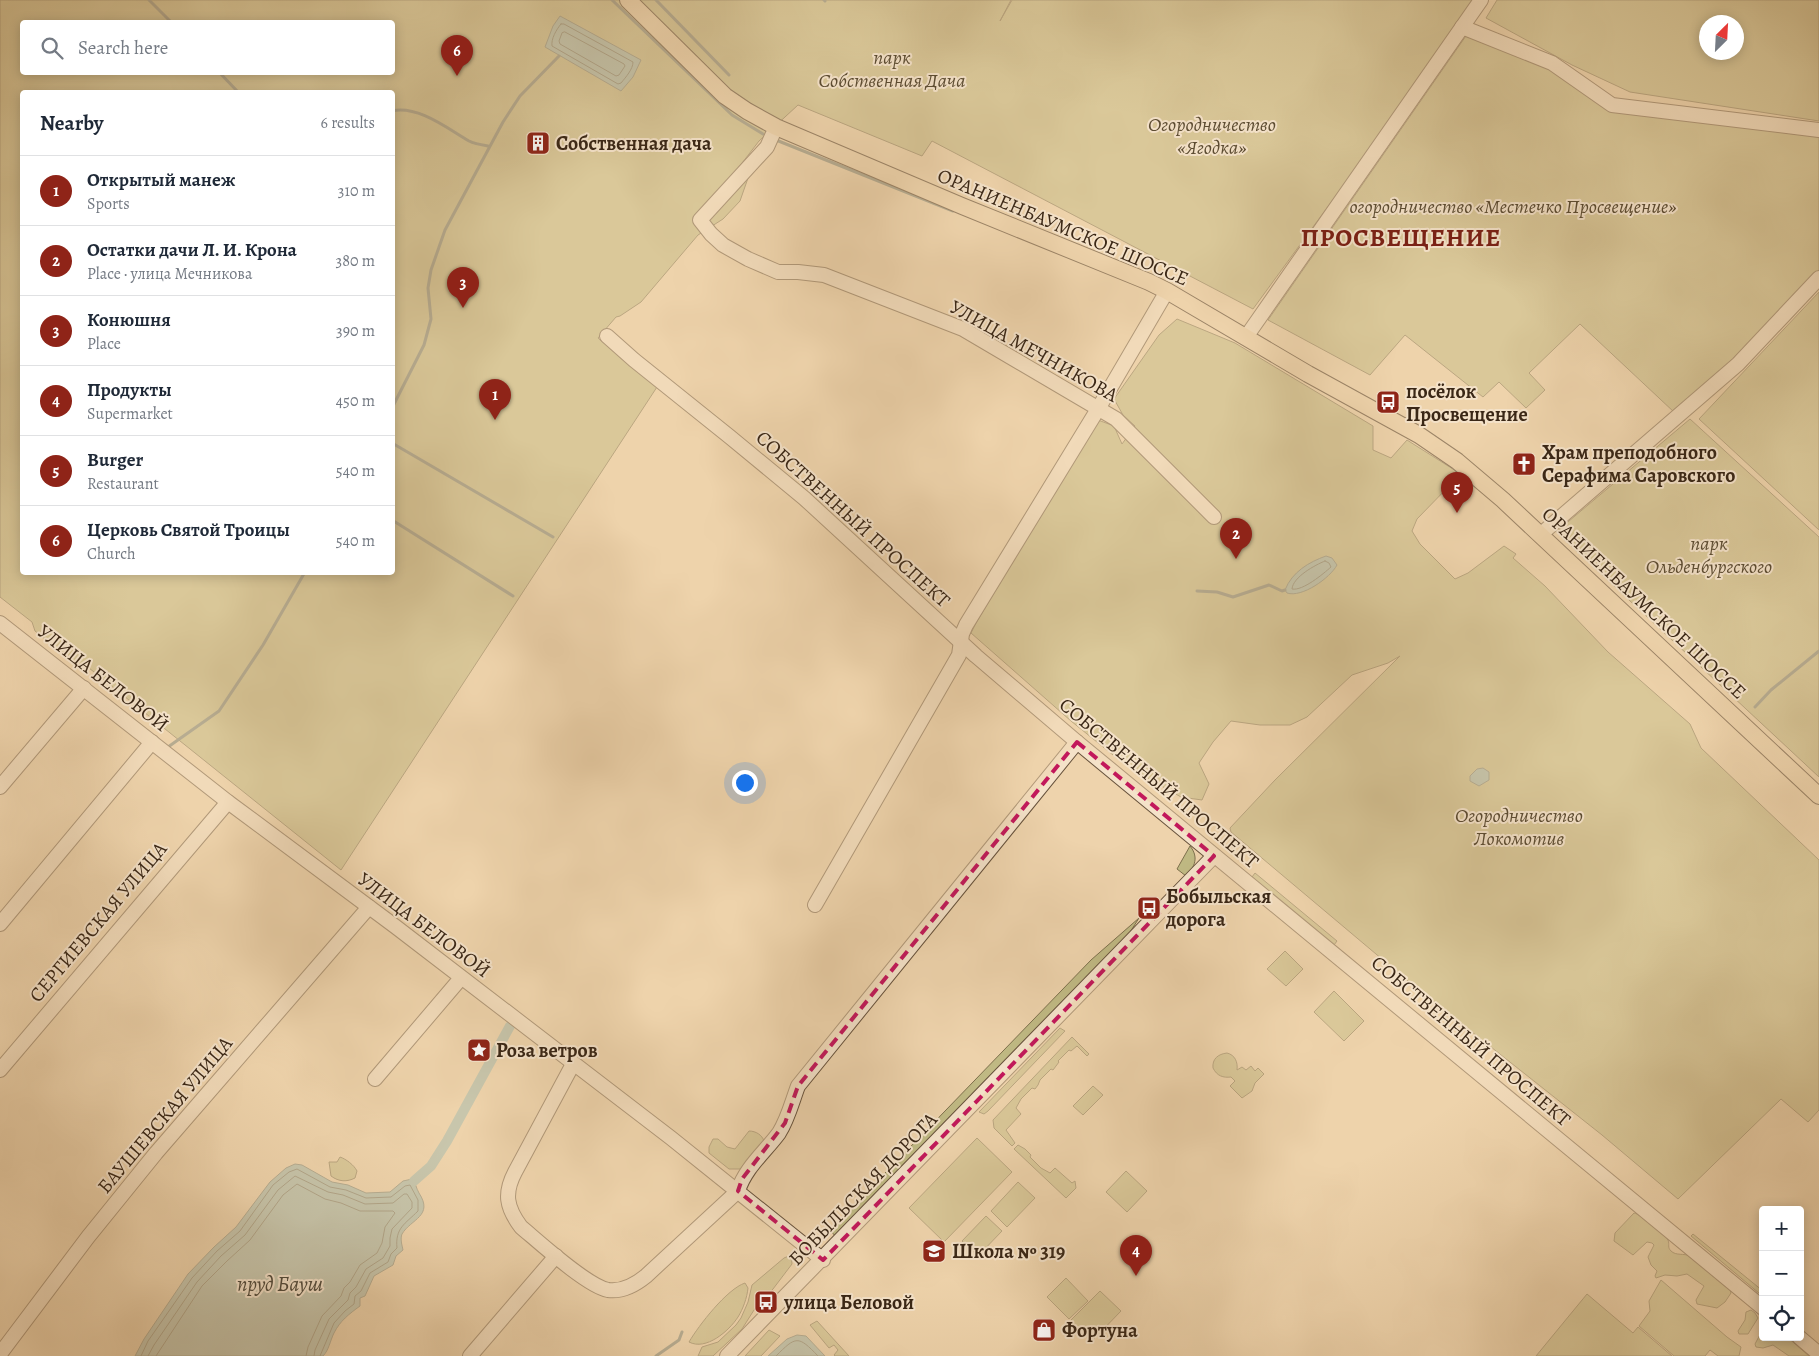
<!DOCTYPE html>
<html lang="en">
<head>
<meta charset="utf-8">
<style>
  :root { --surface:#fff; --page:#f6f6f7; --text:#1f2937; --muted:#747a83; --line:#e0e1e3; --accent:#8f2418 }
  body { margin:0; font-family:Alegreya,serif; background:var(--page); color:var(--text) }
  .controls { position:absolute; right:15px; bottom:15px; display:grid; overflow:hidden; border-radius:5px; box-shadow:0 2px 12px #0003 }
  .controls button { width:45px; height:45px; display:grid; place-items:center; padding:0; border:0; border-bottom:1px solid var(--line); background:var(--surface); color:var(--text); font:25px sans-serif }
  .compass { position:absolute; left:1699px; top:15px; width:45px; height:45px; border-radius:50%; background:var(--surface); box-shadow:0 2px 12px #0003; rotate:24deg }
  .you { position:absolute; left:744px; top:782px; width:18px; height:18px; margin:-12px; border:4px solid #fff; border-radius:50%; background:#1a73e8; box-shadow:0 0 0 8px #1a73e833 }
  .badge { display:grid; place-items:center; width:32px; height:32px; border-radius:50%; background:var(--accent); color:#fff; font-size:16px; font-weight:700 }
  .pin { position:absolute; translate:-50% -41px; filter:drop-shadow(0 1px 2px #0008) }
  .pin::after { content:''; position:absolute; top:26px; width:18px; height:15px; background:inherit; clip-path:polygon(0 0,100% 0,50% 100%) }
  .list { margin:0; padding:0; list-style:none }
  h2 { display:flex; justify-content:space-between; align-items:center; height:65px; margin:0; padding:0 20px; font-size:21px }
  h2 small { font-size:16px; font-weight:400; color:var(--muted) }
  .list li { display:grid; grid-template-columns:32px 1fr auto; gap:15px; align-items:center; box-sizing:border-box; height:70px; padding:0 20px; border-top:1px solid var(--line) }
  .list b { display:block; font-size:19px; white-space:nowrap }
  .list p { margin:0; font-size:16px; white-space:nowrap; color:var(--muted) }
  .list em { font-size:16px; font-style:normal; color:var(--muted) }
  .icon { flex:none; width:28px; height:28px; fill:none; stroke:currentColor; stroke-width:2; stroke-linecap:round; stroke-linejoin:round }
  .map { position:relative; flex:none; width:1819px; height:1356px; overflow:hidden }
  .search { position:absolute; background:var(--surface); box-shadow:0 2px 12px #0003; left:20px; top:20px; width:375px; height:55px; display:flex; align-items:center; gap:12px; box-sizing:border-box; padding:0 18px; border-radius:5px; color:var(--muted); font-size:19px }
  .panel { position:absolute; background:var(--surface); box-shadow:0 2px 12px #0003; left:20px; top:90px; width:375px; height:485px; border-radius:5px }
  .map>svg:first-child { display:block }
</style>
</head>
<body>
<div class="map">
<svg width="1819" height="1356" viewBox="0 0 1819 1356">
  <rect width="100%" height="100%" fill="#eed3ac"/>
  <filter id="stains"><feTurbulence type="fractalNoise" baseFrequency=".004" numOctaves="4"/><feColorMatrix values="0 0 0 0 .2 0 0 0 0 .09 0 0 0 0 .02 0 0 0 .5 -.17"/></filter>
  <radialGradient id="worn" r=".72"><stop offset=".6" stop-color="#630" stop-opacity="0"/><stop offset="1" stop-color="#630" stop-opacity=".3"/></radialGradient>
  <g fill="#c0ba84" stroke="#7d704d" fill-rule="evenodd">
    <path d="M0 0H1011L1000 21 1012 0H1475L1455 33 1253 309 932 141 922 156 798 105 759 141 739 167 748 178 740 201 723 219 698 235 641 302 620 316 616 317 598 338 657 387 341 870 89 668 75 663 35 631 32 622 0 597ZM22 22H392V72H22ZM22 92H392V572H22Z"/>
    <path d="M1497 0H1819V121L1630 92 1572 65 1486 18ZM1706 22H1736V52H1706Z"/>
    <polygon points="1468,33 1550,66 1608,108 1819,135 1819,271 1729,365 1675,413 1580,324 1529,373 1545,390 1526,408 1499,382 1483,397 1405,335 1370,375 1268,320"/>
    <polygon points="1819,292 1819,530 1699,419"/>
    <polygon points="1177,319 1235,343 1373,426 1373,450 1391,458 1407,440 1456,471 1452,483 1417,519 1412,531 1420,544 1455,579 1468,573 1504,546 1516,554 1513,558 1545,586 1608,652 1690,724 1701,748 1819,860 1819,1110 1808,1122 1781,1099 1678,1199 1602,1135 1414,986 1231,832 1230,828 1275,780 1400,656 1388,663 1352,675 1307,717 1290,725 1260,725 1231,721 1213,742 1199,763 1209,784 1202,800 1181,797 1149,779 1118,759 1071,721 971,633 976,623 1098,420 1114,426 1122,444 1135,426 1123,415 1114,399 1159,335"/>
    <polygon points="1690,419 1819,537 1819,777 1556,532"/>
    <path d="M1190 846C1199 857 1195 867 1186 876L1177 869Z"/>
    <polygon points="1255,873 1337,941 1334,945 1252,877"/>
    <polygon points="1139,918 1127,937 836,1237 830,1230 1091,960"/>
    <polygon points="1285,951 1303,969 1286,986 1267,969"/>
    <polygon points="1334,991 1364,1021 1344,1041 1314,1012"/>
    <polygon points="1060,1028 1065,1031 988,1111 984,1114 979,1112"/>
    <polygon points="1072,1037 1089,1054 1087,1056 1077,1046 1071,1051 1069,1050 1058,1061 1059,1062 1053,1070 1051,1069 1040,1080 1038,1085 1035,1089 1032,1088 1021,1099 1016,1108 1021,1114 1006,1130 1015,1143 1012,1146 994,1128 993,1120"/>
    <path d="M1227 1053C1235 1055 1238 1062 1237 1070L1242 1067 1246 1070 1251 1066 1255 1071 1258 1068 1264 1074 1255 1083 1252 1091 1242 1098 1230 1086 1235 1081 1231 1077C1223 1078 1217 1076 1213 1068 1212 1059 1218 1054 1227 1053Z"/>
    <polygon points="1093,1086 1103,1095 1083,1115 1073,1106"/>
    <path d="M749 1131C756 1131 762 1135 764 1141L740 1169H729L709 1153V1147L713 1139H718L727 1147 735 1149Z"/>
    <polygon points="977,1138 1012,1172 944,1242 909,1208"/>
    <polygon points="1018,1145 1025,1149 1031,1155 1030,1157 1041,1168 1050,1173 1055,1168 1072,1183 1075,1181 1076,1188 1066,1198 1014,1149"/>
    <path d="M340 1157C346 1159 354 1165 357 1171L355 1178C347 1182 339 1182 331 1176L329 1162H337Z"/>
    <polygon points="1126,1171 1147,1191 1127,1212 1106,1192"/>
    <polygon points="1018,1182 1035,1198 1007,1227 991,1211"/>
    <path d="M1634 1213C1641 1214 1665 1233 1668 1240 1670 1245 1667 1247 1671 1251 1676 1256 1684 1253 1690 1256L1730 1289 1731 1293 1725 1302 1717 1308 1697 1304 1696 1300 1704 1286 1687 1274 1677 1276 1665 1275 1656 1278 1655 1276 1657 1271 1651 1265 1648 1257 1654 1245 1652 1243 1647 1242 1633 1255 1614 1241 1615 1233Z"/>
    <polygon points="986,1216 1002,1231 978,1256 962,1241"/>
    <polygon points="1693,1234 1763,1291 1760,1294 1691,1236"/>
    <polygon points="791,1255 792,1264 773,1289 754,1310 742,1329 713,1356 698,1356 702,1347 718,1342 736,1325 741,1318 748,1302 752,1285 784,1258"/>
    <polygon points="1066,1278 1088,1301 1069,1319 1047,1297"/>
    <polygon points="1661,1280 1727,1337 1741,1347 1739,1356 1718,1356 1710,1350 1705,1356 1674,1356 1639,1326 1650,1311 1649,1301"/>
    <path d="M745 1283 748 1288C747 1298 743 1309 738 1317 729 1331 706 1351 689 1342 699 1325 727 1289 745 1283Z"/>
    <polygon points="1100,1291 1121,1311 1093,1340 1089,1339 1070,1321"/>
    <polygon points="1587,1294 1633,1333 1638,1327 1672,1356 1536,1356"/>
    <polygon points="1751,1310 1755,1313 1758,1318 1748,1334 1739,1334 1738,1331 1745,1320 1746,1312"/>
    <polygon points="817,1321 849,1356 835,1356 834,1355 838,1350 834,1345 829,1348 810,1325"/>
    <polygon points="1763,1329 1763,1337 1787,1337 1809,1356 1789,1356 1773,1345 1763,1348 1756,1347 1755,1344"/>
    <polygon points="769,1330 780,1336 761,1356 745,1356"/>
  </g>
  <g fill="#99b7ad" stroke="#737d71">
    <polygon points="560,16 641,60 633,77 621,91 545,47 553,26"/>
    <path d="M1326 556 1332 558 1337 565C1330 578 1302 598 1287 593L1285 590C1292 572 1309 562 1326 556Z"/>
    <polygon points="1483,768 1489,772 1489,780 1479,786 1470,781 1470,776 1477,769"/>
    <path d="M295 1164 302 1165 332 1182 348 1185 366 1193 390 1192 403 1181 412 1179C416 1183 416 1188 419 1193 434 1216 411 1219 402 1234 400 1239 402 1245 403 1250L396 1256 393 1265 374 1276 365 1296 360 1298V1306C349 1314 340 1321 334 1333 330 1341 329 1350 323 1356H135L144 1339 188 1274 214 1247 236 1227 270 1182 286 1168Z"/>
    <polygon points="797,1335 806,1336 825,1356 768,1356 787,1339"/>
  </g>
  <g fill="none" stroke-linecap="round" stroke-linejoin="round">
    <g stroke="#6a6f62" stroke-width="1">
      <path d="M561 24H564L633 62C633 69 626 77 621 83L618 84 552 46C551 39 556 30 561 24Z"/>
      <polygon points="565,32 624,64 625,66 619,75 616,76 560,44 559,41 562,33"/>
      <path d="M1325 561 1329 563 1331 567C1323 574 1303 591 1292 589 1293 577 1315 565 1325 561Z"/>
      <path d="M141 1356 148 1341 192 1278 217 1251 240 1231 273 1185 289 1172 297 1169 330 1187 346 1190 366 1198 391 1197 405 1186 410 1185 418 1200V1211C405 1224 395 1228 397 1248L391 1254 388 1262 370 1273 361 1291 355 1296 354 1304 345 1311 334 1323 320 1356"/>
      <polyline points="148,1356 154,1345 197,1282 221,1256 245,1235 278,1190 295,1176 328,1192 343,1195 365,1204 393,1203 404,1194 407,1194 412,1202 412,1208 392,1229 390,1238 390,1246 383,1258 366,1269 356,1287 350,1293 348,1300 329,1319 315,1350 314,1356"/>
      <polyline points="156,1356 202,1286 227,1261 250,1240 283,1195 297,1184 325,1199 341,1203 360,1211 393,1211 395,1213 385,1227 382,1243 377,1253 360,1265 350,1282 344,1288 341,1296 322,1316 308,1347 306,1356"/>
      <path d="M776 1356C796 1336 798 1335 818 1356"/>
    </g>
    <g stroke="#737d71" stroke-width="3">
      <polyline points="149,0 171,22"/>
      <polyline points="612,0 732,115 763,134"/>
      <polyline points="656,0 729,75"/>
      <polyline points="824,0 825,1"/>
      <polyline points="219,72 238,92"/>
      <path d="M392 111C418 105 448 129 469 141 475 144 482 145 488 146"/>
      <polyline points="776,140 953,211"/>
      <polyline points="392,408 424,345 431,319 428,288 431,270 445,230 503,122 520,96 559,56"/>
      <polyline points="392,443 553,537"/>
      <polyline points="392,520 513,596"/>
      <polyline points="1197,591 1217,592 1233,597 1269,585 1282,591 1285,590"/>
      <polyline points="1755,707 1771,690 1819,651"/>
      <polyline points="168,747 219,711 263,645 305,572"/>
      <polyline points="656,1356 679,1340 682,1332"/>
    </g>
    <polyline stroke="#99b7ad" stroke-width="10" points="414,1181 431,1166 447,1141 510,1026"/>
    <g stroke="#67523c" stroke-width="16">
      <g id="minor">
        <polyline points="1462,27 1552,63 1612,105 1819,130"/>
        <polyline points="776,127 767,147 700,220 711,234 723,245 748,259 778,272 798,272 824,275 963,329 1116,419 1214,517"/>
        <polyline points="607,336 634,360 730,437 804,498 976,656 1077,742 1763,1308"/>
        <polyline points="1246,337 1481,0"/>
        <polyline points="1540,535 1738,364 1819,278"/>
        <polyline points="0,623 228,802 396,927 671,1138 823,1260"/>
        <polyline points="0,787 84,688"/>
        <polyline points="815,905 959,655 962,634 966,625 1098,409 1167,291"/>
        <polyline points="0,924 152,742"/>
        <path d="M573 1064 515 1172C504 1193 506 1207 521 1227 539 1242 587 1286 608 1290 623 1292 635 1285 646 1276L738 1191C745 1168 765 1152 779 1133 788 1119 792 1102 798 1086L1077 742"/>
        <polyline points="0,1070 228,802"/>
        <polyline points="375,1079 461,978"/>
        <polyline points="1799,1337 1819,1354"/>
        <polyline points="0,1354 88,1237 156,1153 369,907"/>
        <polyline points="470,1356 556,1256"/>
        <polyline points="727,1356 1214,856"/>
      </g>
    </g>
    <g stroke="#3a2716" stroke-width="18">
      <polyline id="major" points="628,0 725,96 747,111 776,127 962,206 1149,282 1167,291 1308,374 1419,435 1457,461 1503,500 1819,796"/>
    </g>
    <use href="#minor" stroke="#f4e2c9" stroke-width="14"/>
    <use href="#major" stroke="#eed3ac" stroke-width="16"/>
  </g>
  <path d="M0 0H1819V1356H0ZM1077 742 1214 856 823 1260 738 1191 742 1179 785 1123 798 1086Z" fill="#eed3ac" fill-opacity=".55" fill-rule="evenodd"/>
  <path fill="none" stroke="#c2185b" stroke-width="4" stroke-dasharray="10 6" stroke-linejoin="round" d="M1077 742 1214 856 823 1260 738 1191 742 1179 785 1123 798 1086Z"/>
  <defs>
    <g id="building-square" transform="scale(1.25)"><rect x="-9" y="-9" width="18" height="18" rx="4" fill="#8f2418" stroke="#f4e2c9"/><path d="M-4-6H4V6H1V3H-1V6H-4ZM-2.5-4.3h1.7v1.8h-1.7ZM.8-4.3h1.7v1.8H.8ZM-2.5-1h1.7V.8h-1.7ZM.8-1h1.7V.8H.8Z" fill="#fff"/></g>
    <g id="bus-square" transform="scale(1.25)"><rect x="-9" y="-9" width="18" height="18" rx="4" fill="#8f2418" stroke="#f4e2c9"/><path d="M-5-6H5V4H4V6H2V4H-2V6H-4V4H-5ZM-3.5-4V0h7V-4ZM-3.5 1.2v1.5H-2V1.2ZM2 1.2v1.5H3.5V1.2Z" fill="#fff"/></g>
    <g id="church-square" transform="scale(1.25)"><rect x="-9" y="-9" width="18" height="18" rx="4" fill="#8f2418" stroke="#f4e2c9"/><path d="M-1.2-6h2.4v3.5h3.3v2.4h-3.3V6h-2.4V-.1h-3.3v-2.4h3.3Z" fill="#fff"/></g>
    <g id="sight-square" transform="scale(1.25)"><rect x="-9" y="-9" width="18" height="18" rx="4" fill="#8f2418" stroke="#f4e2c9"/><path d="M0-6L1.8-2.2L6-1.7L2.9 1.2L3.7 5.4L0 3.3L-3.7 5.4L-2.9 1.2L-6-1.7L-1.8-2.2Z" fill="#fff"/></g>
    <g id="school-square" transform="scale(1.25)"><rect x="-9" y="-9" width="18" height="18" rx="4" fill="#8f2418" stroke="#f4e2c9"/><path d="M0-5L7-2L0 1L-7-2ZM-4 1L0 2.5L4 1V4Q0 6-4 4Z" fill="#fff"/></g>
    <g id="shop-square" transform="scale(1.25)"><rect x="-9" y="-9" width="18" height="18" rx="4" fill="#8f2418" stroke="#f4e2c9"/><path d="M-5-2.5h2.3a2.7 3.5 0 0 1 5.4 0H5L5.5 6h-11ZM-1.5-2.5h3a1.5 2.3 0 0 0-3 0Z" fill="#fff"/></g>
  </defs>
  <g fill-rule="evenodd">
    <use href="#building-square" x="538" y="143"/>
    <use href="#bus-square" x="1388" y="402"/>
    <use href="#church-square" x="1524" y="464"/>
    <use href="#bus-square" x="1149" y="908"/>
    <use href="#sight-square" x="479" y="1050"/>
    <use href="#school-square" x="934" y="1251"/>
    <use href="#bus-square" x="766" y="1302"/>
    <use href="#shop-square" x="1044" y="1330"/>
  </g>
  <g text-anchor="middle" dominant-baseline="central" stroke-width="4" stroke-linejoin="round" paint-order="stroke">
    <g font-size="20" font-style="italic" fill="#5c4c32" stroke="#f4e2c9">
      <text x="892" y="57">парк<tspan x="892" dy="23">Собственная Дача</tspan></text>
      <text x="1212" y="124">Огородничество<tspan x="1212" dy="23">«Ягодка»</tspan></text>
      <text x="1513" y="206">огородничество «Местечко Просвещение»</text>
      <text x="1709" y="543">парк<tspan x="1709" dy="23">Ольденбургского</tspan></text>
      <text x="1519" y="815">Огородничество<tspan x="1519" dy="23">Локомотив</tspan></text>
    </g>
    <g font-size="20" font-weight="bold" fill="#3a2716" stroke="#f4e2c9" text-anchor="start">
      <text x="556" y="143">Собственная дача</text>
      <text x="1406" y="391">посёлок<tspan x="1406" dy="23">Просвещение</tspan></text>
      <text x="1542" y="452">Храм преподобного<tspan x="1542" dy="23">Серафима Саровского</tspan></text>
      <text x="1166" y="896">Бобыльская<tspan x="1166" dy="23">дорога</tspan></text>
      <text x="496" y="1050">Роза ветров</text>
      <text x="952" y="1251">Школа № 319</text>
      <text x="784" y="1302">улица Беловой</text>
      <text x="1062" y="1330">Фортуна</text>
    </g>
    <g font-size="20" fill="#3a2716" stroke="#f4e2c9">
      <text transform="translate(1063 227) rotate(23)">ОРАНИЕНБАУМСКОЕ ШОССЕ</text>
      <text transform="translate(1034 351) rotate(29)">УЛИЦА МЕЧНИКОВА</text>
      <text transform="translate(853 519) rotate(42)">СОБСТВЕННЫЙ ПРОСПЕКТ</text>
      <text transform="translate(1644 603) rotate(43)">ОРАНИЕНБАУМСКОЕ ШОССЕ</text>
      <text transform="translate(103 678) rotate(38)">УЛИЦА БЕЛОВОЙ</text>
      <text transform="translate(1159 783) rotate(40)">СОБСТВЕННЫЙ ПРОСПЕКТ</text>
      <text transform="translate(98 922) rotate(-50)">СЕРГИЕВСКАЯ УЛИЦА</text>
      <text transform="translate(424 925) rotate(37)">УЛИЦА БЕЛОВОЙ</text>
      <text transform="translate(1471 1041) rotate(40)">СОБСТВЕННЫЙ ПРОСПЕКТ</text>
      <text transform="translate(165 1115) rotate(-50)">БАУШЕВСКАЯ УЛИЦА</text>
      <text transform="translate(863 1189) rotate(-46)">БОБЫЛЬСКАЯ ДОРОГА</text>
    </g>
    <g font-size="21" font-style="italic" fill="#524b3c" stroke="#f4e2c9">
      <text x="280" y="1284">пруд Бауш</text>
    </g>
    <g font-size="25" font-weight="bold" letter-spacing="1" fill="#7a1f14" stroke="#f4e2c9">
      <text x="1401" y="238">ПРОСВЕЩЕНИЕ</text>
    </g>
  </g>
  <rect width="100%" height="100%" filter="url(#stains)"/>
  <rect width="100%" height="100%" fill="url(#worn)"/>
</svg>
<div class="controls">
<button>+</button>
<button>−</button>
<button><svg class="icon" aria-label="locate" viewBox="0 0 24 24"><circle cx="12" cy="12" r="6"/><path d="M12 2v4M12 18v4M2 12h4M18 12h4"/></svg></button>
</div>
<svg class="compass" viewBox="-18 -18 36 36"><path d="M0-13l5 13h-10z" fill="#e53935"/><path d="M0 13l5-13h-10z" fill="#747a83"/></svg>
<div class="you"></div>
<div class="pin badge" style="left:495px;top:420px">1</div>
<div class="pin badge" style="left:1236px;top:559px">2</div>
<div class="pin badge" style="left:463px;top:308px">3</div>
<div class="pin badge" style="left:1136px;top:1276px">4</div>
<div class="pin badge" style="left:1457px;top:513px">5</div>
<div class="pin badge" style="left:457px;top:76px">6</div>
<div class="search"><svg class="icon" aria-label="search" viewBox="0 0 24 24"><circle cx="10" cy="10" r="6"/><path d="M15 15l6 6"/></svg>Search here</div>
<section class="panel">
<h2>Nearby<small>6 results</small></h2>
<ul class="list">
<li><span class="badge">1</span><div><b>Открытый манеж</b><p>Sports</p></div><em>310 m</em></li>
<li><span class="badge">2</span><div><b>Остатки дачи Л. И. Крона</b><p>Place · улица Мечникова</p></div><em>380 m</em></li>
<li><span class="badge">3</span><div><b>Конюшня</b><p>Place</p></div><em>390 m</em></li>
<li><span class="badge">4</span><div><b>Продукты</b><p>Supermarket</p></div><em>450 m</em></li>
<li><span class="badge">5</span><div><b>Burger</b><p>Restaurant</p></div><em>540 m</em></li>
<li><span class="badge">6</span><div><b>Церковь Святой Троицы</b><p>Church</p></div><em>540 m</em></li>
</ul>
</section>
</div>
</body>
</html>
